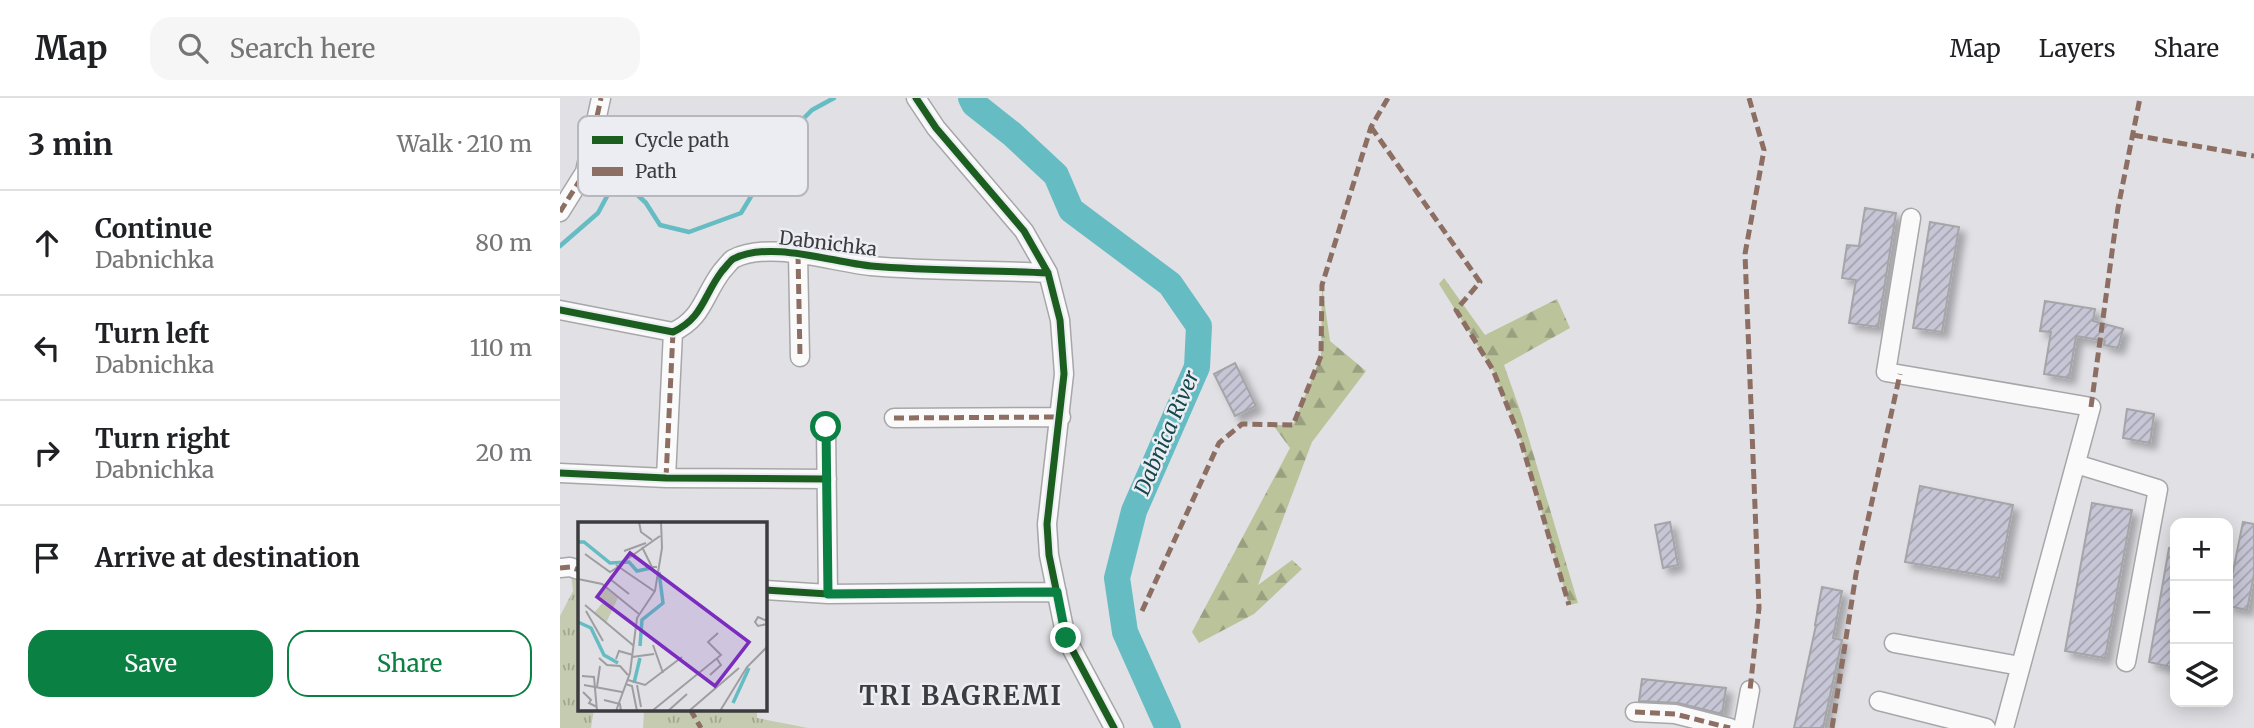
<!DOCTYPE html>
<meta charset="utf-8">
<style>
:root{--surface:#fff;--page:#f6f6f6;--text:#202124;--muted:#757577;--line:#e0e0e0;--accent:#0b8043}
body{margin:0;font-family:Merriweather,serif;background:var(--page);color:var(--text)}
.controls{position:absolute;right:21px;bottom:21px;display:grid;overflow:hidden;border-radius:14px;box-shadow:0 4px 18px #0003}
.controls button{width:63px;height:63px;display:grid;place-items:center;padding:0;border:0;border-bottom:2px solid var(--line);background:var(--surface);color:var(--text);font:35px sans-serif}
.stop{position:absolute;width:21px;height:21px;margin:-16px;border:5px solid #0b8043;border-radius:50%;background:#fff}
.stop.end{background:#0b8043;border-color:#fff;box-shadow:0 2px 7px #0008}
.list{margin:0;padding:0;list-style:none}
h2{display:flex;justify-content:space-between;align-items:center;height:91px;margin:0;padding:0 28px;font-size:30px}
h2 small{font-size:23px;font-weight:400;color:var(--muted)}
.list li{display:grid;grid-template-columns:46px 1fr auto;gap:21px;align-items:center;box-sizing:border-box;height:105px;padding:0 28px;border-top:2px solid var(--line)}
.list b{display:block;font-size:26px;white-space:nowrap}
.list p{margin:0;font-size:23px;white-space:nowrap;color:var(--muted)}
.list em{font-size:23px;font-style:normal;color:var(--muted)}
.actions{display:flex;gap:14px;padding:21px 28px}
.actions a{flex:1;padding:16px 0;border:2px solid var(--accent);border-radius:21px;text-align:center;font-size:24px;color:var(--accent)}
.actions .main{background:var(--accent);color:#fff}
.icon{flex:none;width:38px;height:38px;fill:none;stroke:currentColor;stroke-width:2;stroke-linecap:round;stroke-linejoin:round}
.map{position:relative;flex:none;width:1694px;height:630px;overflow:hidden}
header{display:flex;align-items:center;gap:42px;box-sizing:border-box;height:98px;padding:0 35px;background:var(--surface);border-bottom:2px solid var(--line)}
header strong{font-size:33px}
nav{display:flex;gap:38px;margin-inline-start:auto;font-size:24px}
.search{width:490px;height:63px;background:var(--page);display:flex;align-items:center;gap:18px;box-sizing:border-box;padding:0 24px;border-radius:21px;color:var(--muted);font-size:26px}
main{display:flex}
aside{flex:1;background:var(--surface)}
.map>svg:first-child{display:block}
.grass{fill:url(#grass-tufts)}
.forest{fill:url(#forest-firs)}
.lines{fill:none;stroke-linecap:round;stroke-linejoin:round}
.stream{stroke:#66bcc3;stroke-width:4.5}
.river{stroke:#66bcc3;stroke-width:26}
.building{fill:url(#building-hatch);stroke:#a5a5a8;stroke-width:2;filter:url(#shadow)}
.minor-casing{stroke:#a7a7aa;stroke-width:21}
.minor{stroke:#fafafb;stroke-width:18}
.quiet{stroke:#8d6e63;stroke-width:5;stroke-dasharray:10 5;stroke-linecap:butt}
.cycleway-casing{stroke:#ecedf3;stroke-width:11}
.cycleway{stroke:#1b5e20;stroke-width:7}
.route{stroke:#0b8043;stroke-width:9}
.labels{text-anchor:middle;stroke-width:5;stroke-linejoin:round;paint-order:stroke}
.street-label{font-size:19px;fill:#3c3c3e;stroke:#ecedf3}
.water-label{font-size:21px;font-style:italic;fill:#14484c;stroke:#ecedf3}
.district-label{font-size:26px;font-weight:bold;letter-spacing:2px;fill:#3c3c3e;stroke:#ecedf3}
.inset-river{fill:none;stroke:#66bcc3;stroke-width:3.5}
.inset-road{fill:none;stroke:#9e9ea2;stroke-width:2}
.view{fill:#7b2cbf;fill-opacity:0.15;stroke:#7b2cbf;stroke-width:3.5}
.inset-edge{fill:none;stroke:#3c3c3e;stroke-width:3.5}
.key{fill:#ecedf3;stroke:#b7b8bd;stroke-width:2}
.key-label{font-size:19px;fill:#3c3c3e}
</style>
<header>
<strong>Map</strong>
<div class="search"><svg class="icon" aria-label="search" viewBox="0 0 24 24"><circle cx="10" cy="10" r="6"/><path d="M15 15l6 6"/></svg>Search here</div>
<nav><a>Map</a><a>Layers</a><a>Share</a></nav>
</header>
<main>
<aside>
<h2>3 min<small>Walk · 210 m</small></h2>
<ul class="list">
<li><svg class="icon" aria-label="ahead" viewBox="0 0 24 24"><path d="M12 20V5M6 11l6-6 6 6"/></svg><div><b>Continue</b><p>Dabnichka</p></div><em>80 m</em></li>
<li><svg class="icon" aria-label="left" viewBox="0 0 24 24"><path d="M17 20v-9H6M10 6l-5 5 5 5"/></svg><div><b>Turn left</b><p>Dabnichka</p></div><em>110 m</em></li>
<li><svg class="icon" aria-label="right" viewBox="0 0 24 24"><path d="M7 20v-9h11M14 6l5 5-5 5"/></svg><div><b>Turn right</b><p>Dabnichka</p></div><em>20 m</em></li>
<li><svg class="icon" aria-label="arrive" viewBox="0 0 24 24"><path d="M6 21V4h12l-3 4 3 4H6"/></svg><div><b>Arrive at destination</b></div></li>
</ul>
<div class="actions"><a class="main">Save</a><a>Share</a></div>
</aside>
<div class="map">
<svg width="1694" height="630" viewBox="0 0 1694 630">
<defs>
<pattern id="grass-tufts" width="24" height="20" patternUnits="userSpaceOnUse" patternTransform="scale(1.75)"><rect width="24" height="20" fill="#c5cbb1"/><path d="M3 7l-1-3M5 7V3M7 7l1-3M15 17l-1-3M17 17v-4M19 17l1-3" fill="none" stroke="#a1a691"/></pattern>
<pattern id="forest-firs" width="22" height="20" patternUnits="userSpaceOnUse" patternTransform="scale(1.75)"><rect width="22" height="20" fill="#bbc39b"/><path d="M5 1l3.5 6h-7zM16 11l3.5 6h-7z" fill="#99a080"/></pattern>
<pattern id="building-hatch" width="6" height="6" patternUnits="userSpaceOnUse" patternTransform="scale(1.75)"><rect width="6" height="6" fill="#c6c6d6"/><path d="M-1 1l2-2M0 6l6-6M5 7l2-2" fill="none" stroke="#a2a2af"/></pattern>
<filter id="shadow"><feDropShadow dx="6" dy="6" stdDeviation="3.5" flood-color="#0004"/></filter>
</defs>
<rect width="100%" height="100%" fill="#e0e0e5"/>
<!-- grass -->
<path class="grass" d="M10,469l9,3v139h15l-3,19h-31v-112l13,-25z
M74,611h123v9l51,10h-165l1,-16z"/>
<!-- forest -->
<path class="forest" d="M884,180l41,57 72,-36 13,29 -66,37 18,51 56,187 -9,2 -49,-167 -27,-68 -54,-86z
M762,187l8,56 36,30 -54,71 -54,143 34,-25 10,9 -48,45 -55,29 -7,-11 98,-184 -17,-23h20l28,-69z"/>
<g class="lines">
<!-- stream -->
<path class="stream" d="M0,148l38,-33 14,-26h17l17,16 14,22 29,7 52,-19 49,-81 22,-22 22,-12"/>
<!-- river -->
<path class="river" d="M411,0l3,6 38,30 44,41 15,35 99,74 29,42 -2,41 -63,144 -17,67 8,54 43,96"/>
</g>
<!-- building -->
<path class="building" d="M1305,110l31,5 -18,114 -29,-4 7,-43 -14,-2 5,-33 12,1z
M1370,124l29,5 -17,105 -29,-4z
M1485,203l50,8 -2,12 30,8 -5,19 -14,-3 1,-4 -29,-5 -7,42 -25,-4 7,-42 -11,-1z
M675,265l21,43 -21,10 -21,-42z
M1567,311l27,5 -4,29 -27,-5z
M1360,388l93,19 -14,73 -94,-16z
M1532,405l40,7 -27,148 -40,-7z
M1110,424l8,43 -15,3 -8,-43z
M1683,424l11,2v50l-7,36 -19,-4v-10z
M1609,450l6,1v119l-26,-6z
M1262,489l20,4 -9,47 9,2 -19,88h-29l22,-103h-1z
M1082,581l84,9 -4,26 -44,-11 -39,-2z"/>
<g class="lines">
<defs>
<path id="minor" d="M356,0l20,30 88,103 24,42 12,47 4,54 -17,150 2,31 17,83 48,90
M0,114l25,-40 16,-74
M1351,120l-25,154 205,35 -87,321
M238,156l2,103
M0,212l113,22c30,-14 30,-36 49,-61 3,-3 7,-9 11,-12 37,-19 98,3 138,7 58,5 118,4 177,7
M334,320l167,-1
M266,329l2,167
M1516,366l82,25 -32,173
M0,375l106,5 161,1
M106,380l7,-146
M0,470l10,-1 9,3
M205,492l63,4 229,-2
M1334,545l126,23
M1319,603l107,27
M1075,614l40,2 55,14
M1183,630l7,-38"/>
</defs>
<!-- minor casing -->
<use href="#minor" class="minor-casing"/>
<!-- minor -->
<use href="#minor" class="minor"/>
<!-- quiet -->
<path class="quiet" d="M1189,0l15,52 -19,104 14,354 -9,82
M811,29l109,155 -24,28 37,60 27,68 49,167
M1573,37l121,21
M0,114l25,-40 16,-74
M238,156l2,103
M1531,309l27,-199 22,-110
M334,320l167,-1
M266,329l2,167
M106,380l7,-146
M0,470l10,-1 9,3
M582,513l77,-168 23,-19 51,1 28,-69 1,-71 49,-158 17,-29
M130,611l11,19
M1075,614l40,2 55,14
M1272,630l24,-154 44,-200"/>
<defs>
<path id="cycleway" d="M356,0l20,30 88,103 24,42 12,47 4,54 -17,150 2,31 17,83 48,90
M0,212l113,22c30,-14 30,-36 49,-61 3,-3 7,-9 11,-12 37,-19 98,3 138,7 58,5 118,4 177,7
M0,375l106,5 161,1
M205,492l63,4 229,-2"/>
</defs>
<!-- cycleway casing -->
<use href="#cycleway" class="cycleway-casing"/>
<!-- cycleway -->
<use href="#cycleway" class="cycleway"/>
</g>
<g class="lines">
<!-- route -->
<path class="route" d="M266,329l2,167 229,-2 9,46"/>
</g>
<g class="labels">
<!-- street labels -->
<g class="street-label">
<text transform="translate(268 145) rotate(7)" y="7">Dabnichka</text>
</g>
<!-- water labels -->
<g class="water-label">
<text transform="translate(607 335) rotate(-67)" y="7">Dabnica River</text>
</g>
<!-- district labels -->
<g class="district-label">
<text x="401" y="607">TRI BAGREMI</text>
</g>
</g>
<!-- overview -->
<g transform="translate(18 424)">
<rect width="189" height="189" fill="#e0e0e5"/>
<path d="M27,66l13,10 -12,25 -12,-10 10,-12 -9,-4z" fill="#c5cbb1"/>
<path class="inset-river" d="M0,20h6l26,21 19,-1 8,9 14,-3M0,100l13,6 13,27 14,8M62,124l2,-26 21,-17 -4,-31M56,161l6,-25M155,181l16,-35"/>
<path class="inset-road" d="M61,0l2,10 11,8M64,25l10,20h5M46,29l22,-8M7,32l25,18 8,-5M45,40l37,-26M38,43l38,26M0,57l24,5 37,30M32,57l19,15M7,83l49,41M8,89l17,30M189,99l-9,-4 -3,5 3,4 9,-2M75,123l10,28M54,135l22,-3M21,136l8,7 13,1 8,9M38,137l3,-8 14,4M132,153l11,-10 -4,-6M4,154l12,1 3,34M50,158l17,5 37,-28M47,162l7,2 5,25M6,163l38,7M59,163l4,22M19,165l3,-21M5,170l8,8 -2,3 8,4M26,178l16,4 1,7M38,189l14,-38 7,-55 18,-27 7,-43 -1,-26M74,189l69,-56 -13,-13 10,-9M90,189l19,-17M111,189l50,-43M142,189l27,-44 20,-20"/>
<path class="view" d="M52,31l119,89 -34,44 -118,-89z"/>
<rect width="189" height="189" class="inset-edge"/>
</g>
<!-- legend -->
<rect x="18" y="18" width="230" height="80" rx="10" class="key"/>
<rect x="32" y="38" width="31" height="8" fill="#1b5e20"/>
<rect x="32" y="69" width="31" height="9" fill="#8d6e63"/>
<g class="key-label">
<text x="75" y="49">Cycle path</text>
<text x="75" y="80">Path</text>
</g>
</svg>
<div class="controls">
<button>+</button>
<button>−</button>
<button><svg class="icon" aria-label="layers" viewBox="0 0 24 24"><path d="M12 4l9 5-9 5-9-5zM3 14l9 5 9-5"/></svg></button>
</div>
<div class="stop" style="left:266px;top:329px"></div>
<div class="stop end" style="left:506px;top:540px"></div>
</div>
</main>
